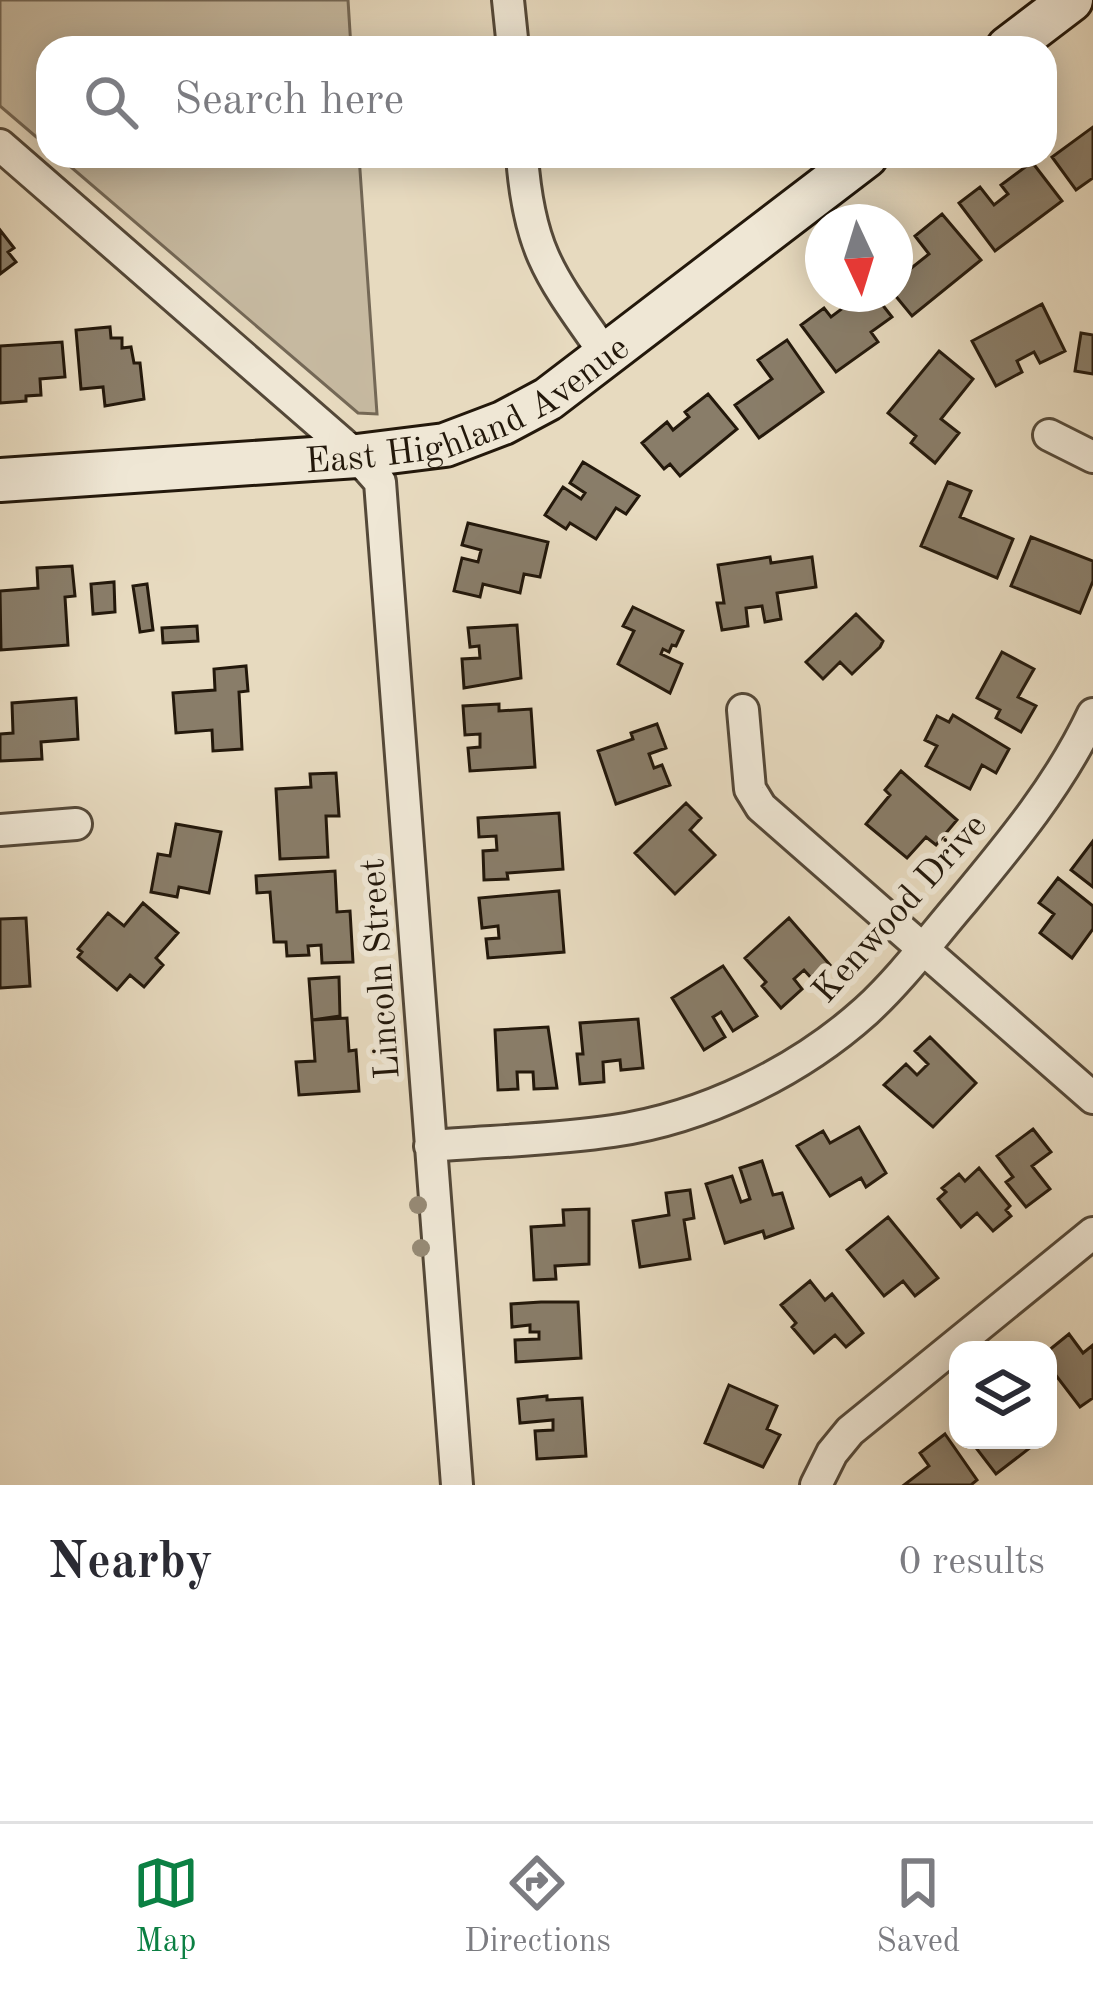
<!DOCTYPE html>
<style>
:root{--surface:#fff;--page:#f7f7f7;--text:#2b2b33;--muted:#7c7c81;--line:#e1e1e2;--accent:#0b8043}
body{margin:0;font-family:"Old Standard TT",serif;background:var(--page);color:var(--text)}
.controls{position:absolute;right:36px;bottom:36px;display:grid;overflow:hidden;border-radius:24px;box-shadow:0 6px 30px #0003}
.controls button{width:108px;height:108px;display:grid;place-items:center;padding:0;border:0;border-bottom:3px solid var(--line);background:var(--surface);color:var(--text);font:60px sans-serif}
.compass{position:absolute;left:805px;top:204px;width:108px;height:108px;border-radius:50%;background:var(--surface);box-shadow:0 6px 30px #0003;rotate:176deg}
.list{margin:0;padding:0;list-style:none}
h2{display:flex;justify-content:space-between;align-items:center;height:156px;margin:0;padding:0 48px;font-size:51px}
h2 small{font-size:39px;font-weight:400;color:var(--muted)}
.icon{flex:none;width:66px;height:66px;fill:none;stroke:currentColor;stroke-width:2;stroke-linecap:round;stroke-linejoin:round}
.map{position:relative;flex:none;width:1093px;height:1485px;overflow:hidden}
.search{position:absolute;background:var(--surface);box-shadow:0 6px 30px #0003;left:36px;right:36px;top:36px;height:132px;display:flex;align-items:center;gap:30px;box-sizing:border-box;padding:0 42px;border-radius:36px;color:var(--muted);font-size:45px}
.sheet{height:336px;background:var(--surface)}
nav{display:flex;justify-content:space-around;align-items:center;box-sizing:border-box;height:168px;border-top:3px solid var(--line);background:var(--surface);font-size:33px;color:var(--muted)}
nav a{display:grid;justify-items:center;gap:6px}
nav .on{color:var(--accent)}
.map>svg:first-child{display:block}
.green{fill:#c6b9a0;stroke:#746856;stroke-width:3}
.building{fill:#897d69;stroke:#23180b;stroke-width:3}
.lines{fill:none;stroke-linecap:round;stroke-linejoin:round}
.street-casing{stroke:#544838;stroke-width:36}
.secondary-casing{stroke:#23180b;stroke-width:48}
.street{stroke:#efe7d5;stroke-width:30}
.secondary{stroke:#efe7d5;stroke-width:42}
.tree{fill:#968a75}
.labels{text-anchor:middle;stroke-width:12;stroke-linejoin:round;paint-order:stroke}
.street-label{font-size:36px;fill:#23180b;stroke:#efe7d5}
</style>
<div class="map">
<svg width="1093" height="1485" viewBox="0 0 1093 1485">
<rect width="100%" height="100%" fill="#e7dabf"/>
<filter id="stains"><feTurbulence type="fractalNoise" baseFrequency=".00167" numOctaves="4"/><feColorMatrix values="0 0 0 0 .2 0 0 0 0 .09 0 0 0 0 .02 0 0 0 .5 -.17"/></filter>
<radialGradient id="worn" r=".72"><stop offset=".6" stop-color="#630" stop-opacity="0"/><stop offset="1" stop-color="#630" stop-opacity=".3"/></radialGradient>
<!-- green -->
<path class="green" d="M0,0h348l3,48h-303v99l-48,-41z
M58,156h301l18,258 -19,-1z"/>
<!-- building -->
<path class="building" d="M1093,127v51l-17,12 -24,-33z
M1032,162l30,39 -67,50 -36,-48 21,-16 14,18 14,-11 -7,-9z
M942,214l39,46 -69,56 -18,-22 1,-13 34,-27 -14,-18z
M0,230l14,18 -6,4 8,10 -16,12z
M874,294l18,23 -21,15 7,10 -42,30 -35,-47 23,-17 7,9 16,-12 -7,-11z
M1042,304l23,47 -25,12 -6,-11 -17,9 5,11 -26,14 -24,-45z
M110,327l1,11h11v10l9,-1 3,16h6l4,36 -39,7 -2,-19 -22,2 -5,-59z
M1081,333l12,2v39l-18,-3z
M787,340l36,52 -64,46 -24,-33 37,-26 -14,-19z
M62,342l3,35 -25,2 1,16 -15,1v5l-26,2v-57z
M939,351l34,28 -32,40 18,14 -24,30 -24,-20 5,-7 -28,-23z
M708,394l29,35 -57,47 -10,-12 -6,5 -22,-26 25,-21 6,8 16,-13 -4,-5z
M583,462l56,34 -13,18 -10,-6 -20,31 -26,-16 -4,6 -21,-14 18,-28 18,12 4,-6 -15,-10z
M948,482l23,9 -11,26 53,22 -16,39 -76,-32z
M468,523l80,19 -8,35 -16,-3 -4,19 -37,-9 -3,13 -26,-6 8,-33 16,4 3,-12 -19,-5z
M1031,537l62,24v20l-13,32 -69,-27z
M770,557l1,6 41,-6 4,30 -39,6 4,26 -16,3 -3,-16 -16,2 2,18 -26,4 -5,-27h7l-6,-38z
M72,566l3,30 -10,1 3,48 -67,5 -1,-59 38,-3 -1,-20z
M114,582l1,30 -22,2 -2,-30z
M147,584l6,46 -13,2 -7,-46z
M633,607l50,24 -7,15 -4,-1 -3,7 -6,-3 -2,5 21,10 -12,29 -52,-29 16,-33 -11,-5z
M856,614l27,27 -3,6 -28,27 -12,-12 -17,17 -17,-17z
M517,625l4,53 -57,10 -2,-29 18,-1 -1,-12 -9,1 -2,-19z
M197,626l1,15 -35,2 -1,-15z
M1002,652l32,17 -16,28 18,9 -15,26 -25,-14 4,-8 -23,-12z
M246,666l2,25 -9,1 3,57 -29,2 -1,-21 -36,3 -3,-40 42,-3 -1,-21z
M76,698l2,41 -37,3 1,17 -42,2v-27l13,-1 -1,-30z
M499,704v7l32,-2 4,58 -65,4 -2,-23 12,-1v-13l-15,1 -2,-29z
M953,715l56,34 -13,24 -14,-8 -12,24 -44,-23 11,-20 -12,-6 12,-24 12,6z
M657,724l9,24 -17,6 5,14 8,-3 8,20 -54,19 -18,-53 35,-12 -2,-6z
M901,771l56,49 -21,25 -10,-8 -19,21 -41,-34 24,-29 -5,-5z
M336,773l3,43h-13l2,41 -48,2 -4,-70 35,-2 -1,-13z
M686,803l15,15 -11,12 25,25 -40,39 -40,-41z
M559,813l4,56 -56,4 1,6 -24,1 -1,-29 14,-1 -1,-14 -17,1 -1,-19z
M176,824l45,8 -12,61 -30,-6 -2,10 -26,-5 7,-38 12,2z
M1093,841v46l-22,-17z
M335,871l2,41 13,-1 3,51 -31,1 -1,-18 -13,1 1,9 -22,1 -1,-14h-12l-4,-50 -13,1 -1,-17z
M1058,878l35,28v23l-21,29 -32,-25 14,-19 -15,-11z
M559,891l5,61 -76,6 -2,-19 13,-1 -1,-12 -16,2 -3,-30z
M143,903l35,30 -22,25 7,7 -19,22 -14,-12 -13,15 -39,-33 4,-5 -4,-3 30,-36 16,13z
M26,918l4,68 -30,2v-69z
M789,918l41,47 -16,16 -10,-11 -10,9 8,10 -21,19 -19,-22 4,-4 -21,-24z
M723,966l34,50 -24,15 -12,-19 -8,5 12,20 -21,13 -32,-52z
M339,977l1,39 -28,4 -3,-41z
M347,1018l2,33 7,-1 3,41 -60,4 -3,-33 19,-1 -3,-41z
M638,1019l5,49 -22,2 -1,-10 -17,2 1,20 -24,2 -3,-30h6l-3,-31z
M548,1027l9,61 -23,1 -1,-17h-16l1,17 -20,1 -3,-60z
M930,1037l46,46 -43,44 -49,-42 22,-21 11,11 11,-11 -13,-13z
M859,1127l27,46 -20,14 -5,-9 -31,18 -33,-50 26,-15 7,12z
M1033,1129l18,23 -19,14 18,23 -24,18 -20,-25 7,-5 -16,-21z
M762,1161l11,34 9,-2 11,35 -28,10 -2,-7 -38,12 -19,-59 26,-8 9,26 9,-3 -10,-31z
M979,1168l31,38 -4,4 5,6 -18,15 -16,-18 -16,14 -23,-28 8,-7 -4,-4 17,-14 6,7z
M690,1190l4,28 -10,2 6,39 -50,8 -7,-46 36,-6 -3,-22z
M589,1209v55l-34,2 1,13 -22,1 -3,-53 33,-2 -1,-15z
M888,1217l50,61 -23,18 -12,-15 -19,15 -37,-46z
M810,1281l15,19 7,-6 31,39 -17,14 -11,-12 -21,18 -22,-26 4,-4 -15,-18z
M541,1302h37l3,56 -65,4 -1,-22 24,-1v-7h-9v-7l-18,2 -1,-23z
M1069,1334l14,19 10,-8v53l-13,9 -32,-42v-14z
M729,1385l48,21 -10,23 13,6 -17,32 -58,-24z
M547,1396v4l35,-2 4,58 -49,3 -2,-28 18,-1v-10l-33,3 -2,-24z
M945,1434l32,46 -6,5h-67l25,-19 -9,-13z
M970,1440h70l-44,34z"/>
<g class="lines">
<defs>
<path id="street" d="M508,0l5,48
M0,145l357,311 23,26 77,1003
M522,156c7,97 30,122 84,199
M1049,435l44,22
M743,710l7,79 11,18 332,291
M0,830l76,-6
M430,1146c61,-5 123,-6 183,-15 91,-13 185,-59 253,-120 36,-33 66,-74 97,-110 49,-59 97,-117 130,-187
M816,1485l16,-32 18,-22 243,-198"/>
<g id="secondary">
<path d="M1008,48l63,-48"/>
<path id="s1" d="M0,480l357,-24 88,-11 58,-22 45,-24 318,-243"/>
</g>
</defs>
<!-- street casing -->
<use href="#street" class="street-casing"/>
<!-- secondary casing -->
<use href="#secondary" class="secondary-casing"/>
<!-- street -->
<use href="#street" class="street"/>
<!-- secondary -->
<use href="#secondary" class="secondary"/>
</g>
<!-- trees -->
<g class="tree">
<circle cx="418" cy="1205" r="9"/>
<circle cx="421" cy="1248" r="9"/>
</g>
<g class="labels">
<!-- street labels -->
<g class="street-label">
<text dy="13" stroke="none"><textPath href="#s1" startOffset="480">East Highland Avenue</textPath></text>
<text transform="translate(898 907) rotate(-48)" y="13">Kenwood Drive</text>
<text transform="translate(378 969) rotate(-94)" y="13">Lincoln Street</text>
</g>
</g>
<rect width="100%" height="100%" filter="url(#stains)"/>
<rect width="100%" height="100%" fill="url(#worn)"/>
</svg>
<div class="controls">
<button><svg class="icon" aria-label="layers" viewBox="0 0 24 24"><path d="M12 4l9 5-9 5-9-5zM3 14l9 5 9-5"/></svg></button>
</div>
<svg class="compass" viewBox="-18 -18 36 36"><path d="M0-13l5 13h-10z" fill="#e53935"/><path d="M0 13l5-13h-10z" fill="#7c7c81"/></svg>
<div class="search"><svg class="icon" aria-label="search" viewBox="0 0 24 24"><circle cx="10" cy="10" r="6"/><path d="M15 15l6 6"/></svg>Search here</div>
</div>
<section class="sheet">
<h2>Nearby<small>0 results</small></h2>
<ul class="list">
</ul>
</section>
<nav>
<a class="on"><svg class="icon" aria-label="map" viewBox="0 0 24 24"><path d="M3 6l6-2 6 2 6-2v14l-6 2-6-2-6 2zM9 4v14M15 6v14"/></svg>Map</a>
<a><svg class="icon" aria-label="directions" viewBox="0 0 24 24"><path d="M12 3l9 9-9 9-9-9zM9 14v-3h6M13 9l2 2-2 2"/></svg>Directions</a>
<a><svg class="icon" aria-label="saved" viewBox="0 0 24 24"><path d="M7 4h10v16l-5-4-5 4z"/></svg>Saved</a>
</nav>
